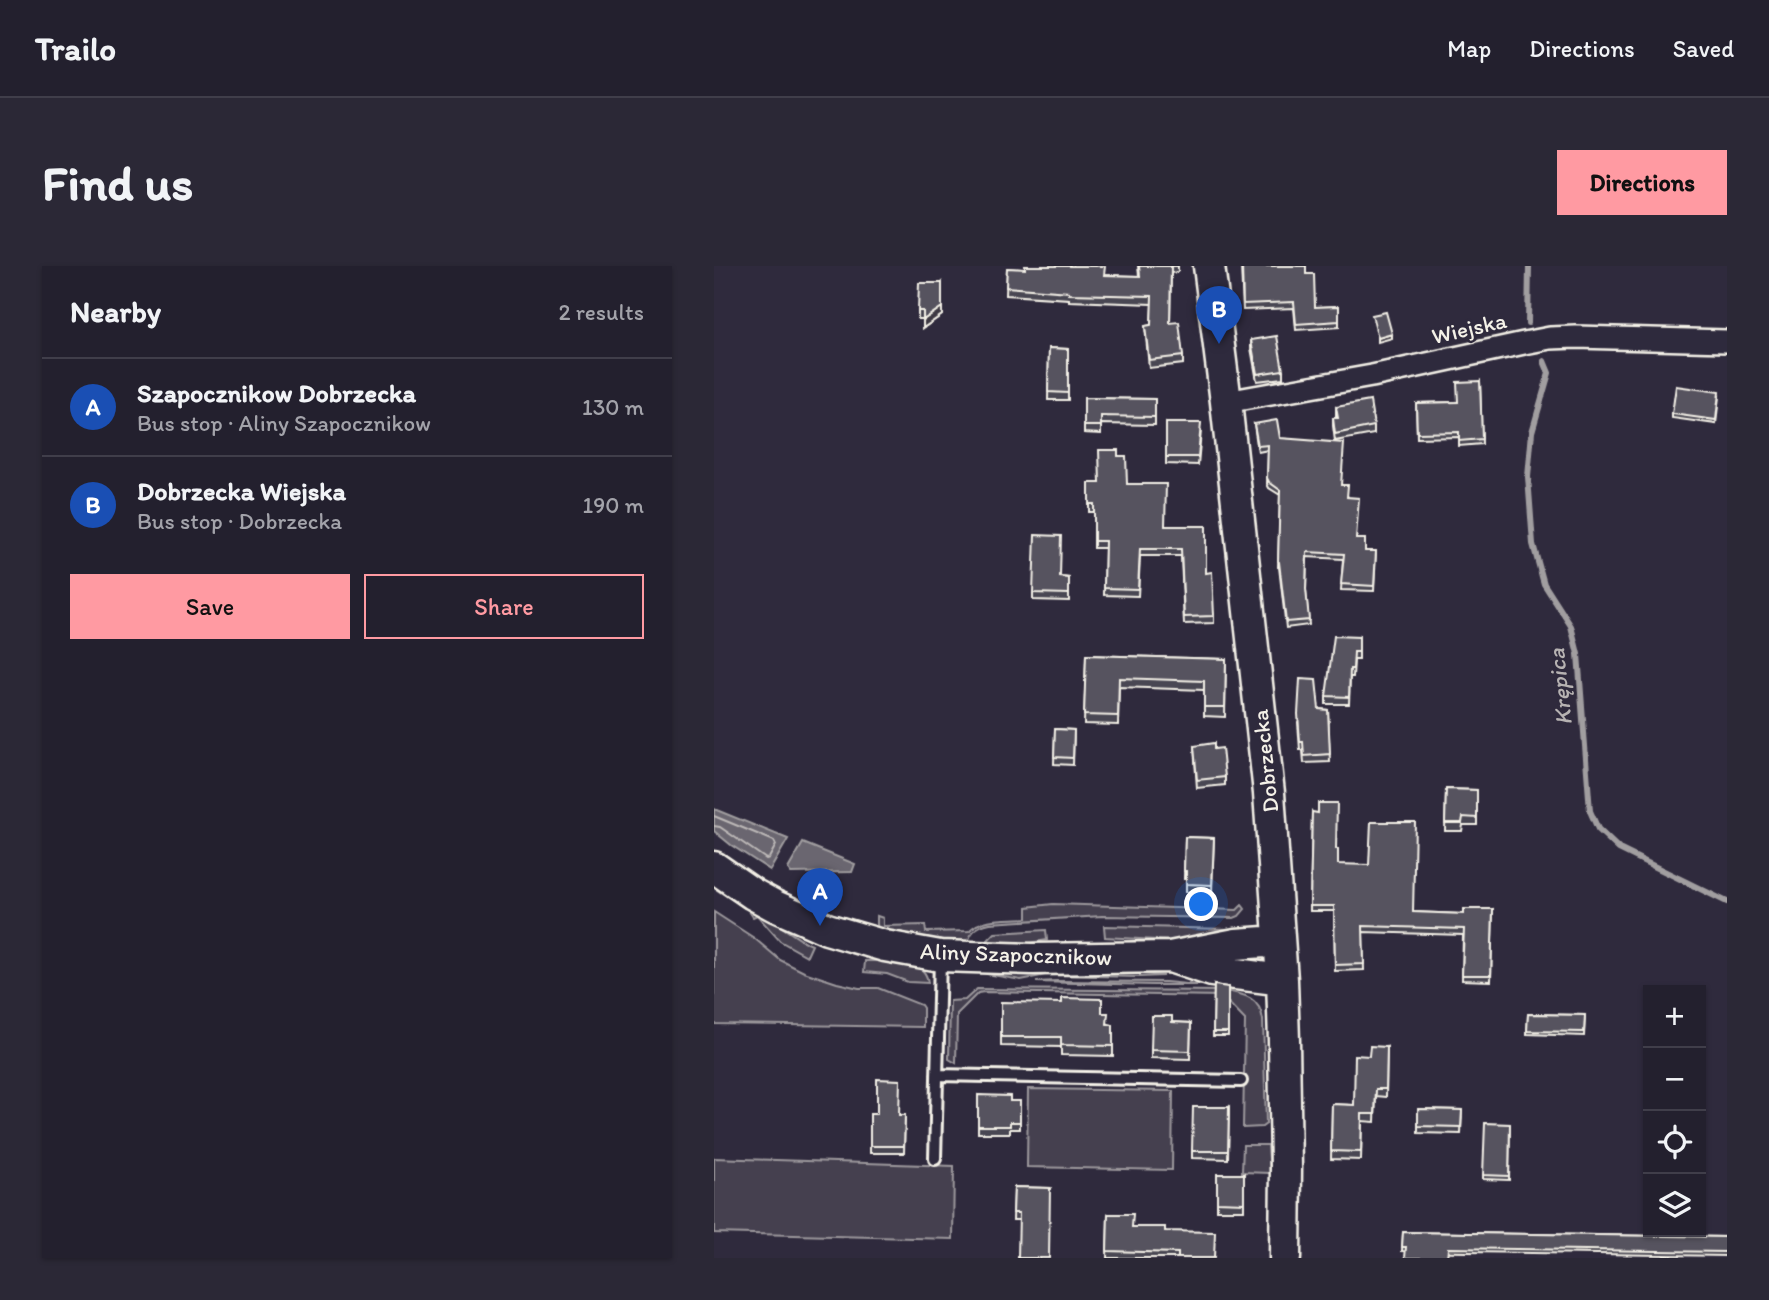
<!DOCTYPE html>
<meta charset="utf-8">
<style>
:root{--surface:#23202e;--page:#2b2836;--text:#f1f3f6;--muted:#a3a3aa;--line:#403e4a;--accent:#ff9aa2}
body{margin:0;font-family:Itim,sans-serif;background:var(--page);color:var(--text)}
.controls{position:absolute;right:21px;bottom:21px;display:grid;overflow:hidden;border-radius:0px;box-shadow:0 2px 5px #0004}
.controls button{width:63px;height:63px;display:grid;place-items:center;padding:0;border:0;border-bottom:2px solid var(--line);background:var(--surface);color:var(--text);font:35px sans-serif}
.you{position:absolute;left:488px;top:639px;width:24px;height:24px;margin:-18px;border:5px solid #fff;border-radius:50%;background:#1a73e8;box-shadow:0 0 0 10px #1a73e833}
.badge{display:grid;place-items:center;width:46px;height:46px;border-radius:50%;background:var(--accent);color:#fff;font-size:23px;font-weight:700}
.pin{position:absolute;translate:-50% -58px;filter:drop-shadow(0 2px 4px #0008)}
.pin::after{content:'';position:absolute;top:37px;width:24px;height:21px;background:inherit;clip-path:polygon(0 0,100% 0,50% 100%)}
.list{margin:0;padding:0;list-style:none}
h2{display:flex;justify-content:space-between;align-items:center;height:91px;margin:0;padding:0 28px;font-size:30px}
h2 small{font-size:23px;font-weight:400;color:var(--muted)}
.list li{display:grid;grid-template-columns:46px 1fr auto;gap:21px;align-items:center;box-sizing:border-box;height:98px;padding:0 28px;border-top:2px solid var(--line)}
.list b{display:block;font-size:26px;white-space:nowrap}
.list p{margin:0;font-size:23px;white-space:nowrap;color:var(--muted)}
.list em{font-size:23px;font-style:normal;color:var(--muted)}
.actions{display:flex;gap:14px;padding:21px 28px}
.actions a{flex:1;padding:16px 0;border:2px solid var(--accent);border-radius:0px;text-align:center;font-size:24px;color:var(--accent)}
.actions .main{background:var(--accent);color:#111}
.icon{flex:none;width:38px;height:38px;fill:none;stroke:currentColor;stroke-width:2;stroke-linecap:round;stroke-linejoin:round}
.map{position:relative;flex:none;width:1013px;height:992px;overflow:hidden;border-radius:0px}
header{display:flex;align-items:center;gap:42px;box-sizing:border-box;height:98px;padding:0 35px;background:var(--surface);border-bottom:2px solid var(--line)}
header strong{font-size:33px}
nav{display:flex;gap:38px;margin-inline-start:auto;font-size:24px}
.intro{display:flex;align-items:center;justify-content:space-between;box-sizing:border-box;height:168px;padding:0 42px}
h1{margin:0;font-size:49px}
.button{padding:18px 32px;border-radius:0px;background:var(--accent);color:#111;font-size:24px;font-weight:700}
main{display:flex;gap:42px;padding:0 42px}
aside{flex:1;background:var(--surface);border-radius:0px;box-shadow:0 2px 5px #0004}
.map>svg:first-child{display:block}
.grass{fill:#454050;stroke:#9c989c;stroke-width:2}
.water{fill:#6a6670;stroke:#a19ea0;stroke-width:2}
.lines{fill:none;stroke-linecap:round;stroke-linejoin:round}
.shore{stroke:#bdb9b8;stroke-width:2}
.stream{stroke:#a19ea0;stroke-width:6}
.lane-casing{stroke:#f4f1e8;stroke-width:16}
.street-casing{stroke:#f4f1e8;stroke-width:26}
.secondary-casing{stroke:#f4f1e8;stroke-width:35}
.lane{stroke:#2f2a3d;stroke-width:10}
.street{stroke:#2f2a3d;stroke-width:21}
.secondary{stroke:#2f2a3d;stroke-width:30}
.wall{fill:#4a4752;stroke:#f4f1e8;stroke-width:2}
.shaded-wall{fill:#3c3942;stroke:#f4f1e8;stroke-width:2}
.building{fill:#56525f;stroke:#f4f1e8;stroke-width:2}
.labels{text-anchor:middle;stroke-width:5;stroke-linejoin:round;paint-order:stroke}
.street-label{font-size:23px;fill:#f4f1e8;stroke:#2f2a3d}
.water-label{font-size:24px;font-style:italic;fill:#b6b2b2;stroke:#2f2a3d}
</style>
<header>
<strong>Trailo</strong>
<nav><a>Map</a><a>Directions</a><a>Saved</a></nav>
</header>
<div class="intro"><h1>Find us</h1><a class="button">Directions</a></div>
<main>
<aside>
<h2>Nearby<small>2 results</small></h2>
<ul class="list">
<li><span class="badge" style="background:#1a4fb4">A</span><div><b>Szapocznikow Dobrzecka</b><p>Bus stop · Aliny Szapocznikow</p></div><em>130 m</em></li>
<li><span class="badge" style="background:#1a4fb4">B</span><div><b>Dobrzecka Wiejska</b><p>Bus stop · Dobrzecka</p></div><em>190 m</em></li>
</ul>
<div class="actions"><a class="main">Save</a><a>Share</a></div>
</aside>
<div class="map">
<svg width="1013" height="992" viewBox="0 0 1013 992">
<rect width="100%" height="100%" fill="#2f2a3d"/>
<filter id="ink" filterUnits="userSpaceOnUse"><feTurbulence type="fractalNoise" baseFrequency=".0143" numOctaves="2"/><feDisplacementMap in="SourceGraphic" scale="14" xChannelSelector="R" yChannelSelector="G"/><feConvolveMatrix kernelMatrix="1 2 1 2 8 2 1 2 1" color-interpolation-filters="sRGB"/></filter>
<g filter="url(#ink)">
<!-- grass -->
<path class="grass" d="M0,616l89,59 9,4 -5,11 -27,-15 -23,-26 -4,2 -4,-6 -35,-23z
M339,638l184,6 5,-5 3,4 -6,7 -5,2 -132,-2 -112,7c-14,3 -20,9 -23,23l-17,-1 -72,-15 -1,-6v-8l6,2v8l42,-1 1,7 43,-1c14,-15 39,-11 58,-13v-11z
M0,646l40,26 26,22 24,12 33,11 22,5h19l43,17 2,3v19l-209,-3z
M390,660l125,3v9l-56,3 -68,-4z
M332,664l1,10 -48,8h-13l1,-7 8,-8z
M151,695c20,1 60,-6 63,22l-20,-1 -21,-8 -23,-2z
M271,703l146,4 32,3 -24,1 -93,-2 -25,5 -35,-6z
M342,715l110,1 31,3 5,-3 26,3h-75l-117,-3z
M263,723l248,2c20,3 35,7 38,29l3,104 -4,3 -19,1 2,-108 -23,-24 -238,-4 -6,1 -21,21 -1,49 -7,-4 1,-58 15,-1z
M314,823l145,2 -1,79 -145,-3z
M529,879h25l2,28 -28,-1z
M0,892l240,8 -1,73 -239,-6z"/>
<!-- water -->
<path class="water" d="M0,543l74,30 -18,31 -39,-25 -17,-14z
M89,577l52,21 -3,8 -61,1 -3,-4z"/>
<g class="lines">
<!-- shore -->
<path class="shore" d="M0,550l60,25 2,4 -7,13 -3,1 -46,-32 -6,-1"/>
<!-- stream -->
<path class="stream" d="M814,57l1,-57
M830,95l5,12 -17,59 -4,45 5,67 11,40 27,42 7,28 12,157 8,18 21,20 108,53"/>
<defs>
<path id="lane" d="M223,809l304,6
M221,893l5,-201"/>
<path id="street" d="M512,136l146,-26 152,-33 26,-5 26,-1 151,4"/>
<path id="secondary" d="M495,0l17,136 43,391 13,187 2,61 2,127 -1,90
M0,601l39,27 22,12 52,23 58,17 55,10 92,3 138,-2 66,-13 43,-3
M459,692l39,13 70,9"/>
</defs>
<!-- lane casing -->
<use href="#lane" class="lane-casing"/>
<!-- street casing -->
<use href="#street" class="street-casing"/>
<!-- secondary casing -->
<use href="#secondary" class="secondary-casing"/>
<!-- lane -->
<use href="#lane" class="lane"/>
<!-- street -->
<use href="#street" class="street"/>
<!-- secondary -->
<use href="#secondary" class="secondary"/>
</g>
<!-- wall -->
<path class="wall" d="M424,0h40v6l-7,1 -1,50 13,33v8l-34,4 -4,-42 6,-1 1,-21 -83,-3v-2l-63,-4 1,-27 98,7 34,1z
M527,0l65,8 9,33 24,-1v21l-43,3 -2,-22 -51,2z
M228,17v32l-19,13v-9h-5v-8z
M537,74l32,30v8l-26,3 -6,-33z
M335,82l19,1v51h-20z
M766,115l2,63 -23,2v-9l-42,1 -1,-35 41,-1z
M1005,130l-3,28 -44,-6v-4z
M370,132l71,1v26l-54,-1v10l-17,-1z
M622,141l38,19v8l-39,7 -2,-15v-8h3z
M452,157l35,8 -3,34 -32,-1z
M540,158l26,14 62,47 6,12 9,42 8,12h11l-2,40 -33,-1 2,-31 -36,-2 -1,34 3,34 -23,3 -7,-61h-1l2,-72 -11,-7 -2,-4 1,-34 -10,2z
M404,190l9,28 79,89 8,43v7l-30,1 -3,-68h-41l-2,40 -34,-1 1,-47h-11v-36h-5v-29h11z
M346,311l9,1v23l-36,-1v-7z
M645,371v23h-5l-1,17h-3l-1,27h-23v-8z
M372,389l140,4 -1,58 -21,-1v-26l-85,-3 -1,38 -34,-1z
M605,443l9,1 2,52 -26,1 -1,-13h-3l-2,-28z
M341,463l19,1 -1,35 -19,-1z
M480,480l20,3 11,28v8l-28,3z
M732,523l31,1v35h-14l-1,6h-17z
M598,546l24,37 2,15 75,48 51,2 29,-5 -2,72 -29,-1 1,-45 -100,-3 1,38 -29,1 -1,-60h-24z
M471,571l29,1 -2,54h-26v-13h-2z
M500,719l14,2v49h-15z
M287,736l101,11 6,11 5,1v31l-52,-1v-8l-60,-1z
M814,748l57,1 -1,21 -57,-2z
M458,756l19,1 -1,36 -39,-1v-8z
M673,781l-1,50 -10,-1 -1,26 -13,-1 -1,39 -30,-1 1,-55 22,1 15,-49z
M264,829l32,6h10v28h-10v4h-32z
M515,841l-1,52 -36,-1v-7z
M704,843l44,1 -1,24 -43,-1z
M156,848l35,1 -1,38h-34z
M796,858l-1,56 -26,-1v-4z
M530,908v36h-27v-8z
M300,921l36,1 -31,32h-6z
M394,948l24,13 33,4 49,27h-107z
M689,966l324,5v19l-325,-5z"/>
<!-- shaded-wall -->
<path class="shaded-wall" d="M228,41v8l-19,13v-8z
M678,68v4l-14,4v-4z"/>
<!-- building -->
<path class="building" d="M311,0h80l-1,9 36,1 -1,-10h32l-1,57 9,-1 4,34 -34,4 -4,-34 6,-1 1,-29 -83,-2v-2l-63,-5 1,-19 18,1z
M528,0h64v8h8l1,33 24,-1v15l-43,3 -2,-22 -51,2z
M205,17h23v24l-19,13v-9h-5z
M672,46l6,22 -14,4 -6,-23z
M563,70l6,34 -26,4 -6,-34z
M335,82l19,1v44l-20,-1z
M766,115l2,58 -23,2v-9l-42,1 -1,-30 42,-1 -1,-20z
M962,120l43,6 -3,28 -44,-6z
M370,132l71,1v18l-54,-1v10h-17z
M656,135l4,25 -39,8 -2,-16h5l-2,-11z
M563,154l3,18 64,5 -3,42h7l-1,12 12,1 -3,41h9v12h11l-2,35 -33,-2 3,-30 -37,-2 -1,37 3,31 -23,2 -7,-60 -1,-1 2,-71 -11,-8 -2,-4 1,-33 -10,1 -4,-22z
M452,157h35l-3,34h-32z
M385,184h19v6h8l1,28h39l-1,42h41v47l6,-1 2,44 -30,1 -3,-68h-41l-2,40 -34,-1 1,-47h-11v-37h-5v-21h11z
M321,269l26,1 -1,41 9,1v16l-36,-1z
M620,370l25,1v15h-5l-1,17h-3l-1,28 -23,-1z
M372,389l140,4 -1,48h-21v-26l-85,-3 -1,38 -34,-1z
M586,413l16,1 3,29 9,1 2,44 -26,2 -1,-14h-3l-2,-28z
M341,463l19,1 -1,28 -19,-1z
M500,477v6l8,-1 3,29 -28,3 -3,-34z
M732,523l31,1v28l-14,-1 -1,6h-17z
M604,537h19l-1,46h2v15l31,1 2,-43h44l-2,90 51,2v-5h29l-2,66h-29l2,-46 -101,-3 1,38 -29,1 -1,-59h-24l2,-94 6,1z
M471,571l29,1 -2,47 -26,-1v-13h-2z
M500,719l14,2v45h-15z
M348,732l40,1v14h6l-1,11 6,1v21l-52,-1v-8h-60v-35l61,1z
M814,748l57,1 -1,17 -57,-1z
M438,750h20v6l19,1 -1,28 -39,-1z
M656,780l17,1 -1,42h-10l-1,25h-13l-1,38 -30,-1 1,-47 22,1 1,-50 14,1z
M163,813l23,1 -1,35h6l-1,31h-34v-32h7z
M264,829l32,1v5h10v21h-10v4h-32z
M479,841h36l-1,44h-36z
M704,843l44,1 -1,17 -43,-1z
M771,857l25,1 -1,52 -26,-1z
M503,908h27v29l-27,-1z
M300,921l36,1 -1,70h-31l1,-45h-6z
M394,948h25l-1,13h33v4l50,1 -1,26h-36v-5l-71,-2z
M689,966l324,5v15l-279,-4 -1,10h-42l1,-11h-4z"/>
</g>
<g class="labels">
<!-- street labels -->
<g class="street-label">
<text transform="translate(755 62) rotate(-13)" y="8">Wiejska</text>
<text transform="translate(551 495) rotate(-96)" y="8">Dobrzecka</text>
<text transform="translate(302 688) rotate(2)" y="8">Aliny Szapocznikow</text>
</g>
<!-- water labels -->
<g class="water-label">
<text transform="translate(846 421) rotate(-96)" y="8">Krępica</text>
</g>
</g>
</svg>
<div class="controls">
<button>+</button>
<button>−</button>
<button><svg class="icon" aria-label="locate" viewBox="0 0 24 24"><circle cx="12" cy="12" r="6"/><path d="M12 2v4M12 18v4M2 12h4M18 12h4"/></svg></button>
<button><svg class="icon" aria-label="layers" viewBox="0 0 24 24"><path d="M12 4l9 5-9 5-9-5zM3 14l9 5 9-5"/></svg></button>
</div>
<div class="you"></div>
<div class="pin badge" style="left:106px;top:660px;background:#1a4fb4">A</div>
<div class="pin badge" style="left:505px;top:78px;background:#1a4fb4">B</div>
</div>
</main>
